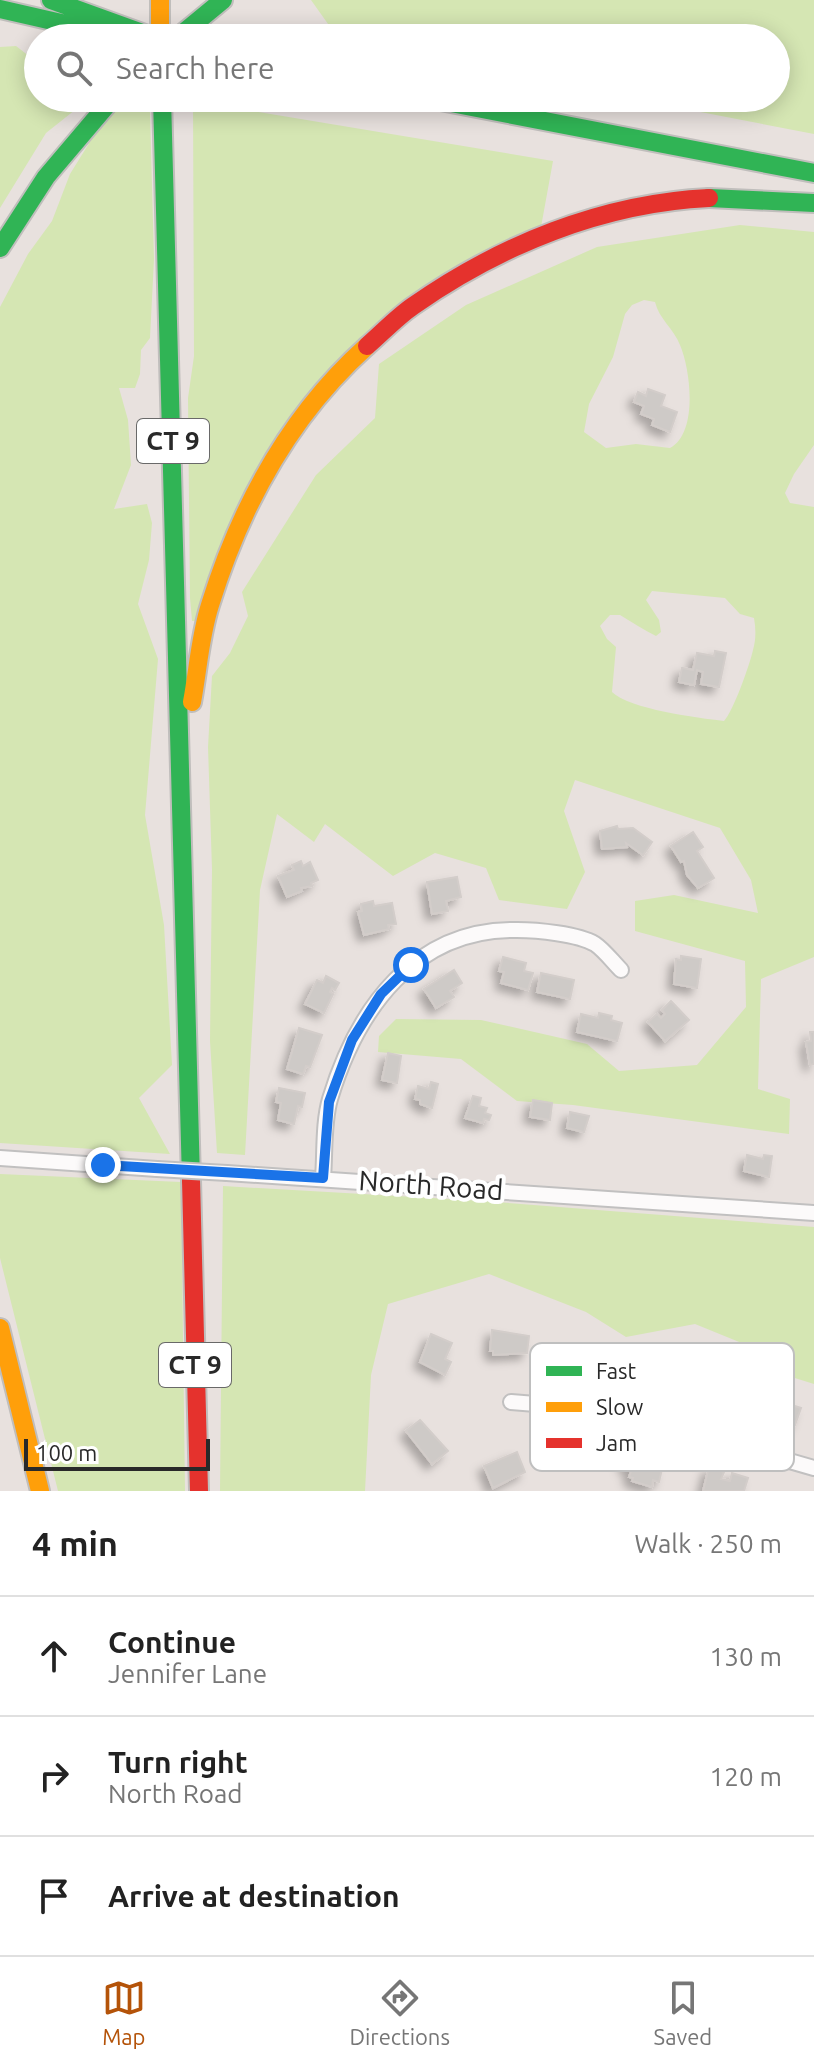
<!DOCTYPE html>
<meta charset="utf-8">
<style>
:root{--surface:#fff;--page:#f6f6f6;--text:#222;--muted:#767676;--line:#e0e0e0;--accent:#b45309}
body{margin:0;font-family:Ubuntu,sans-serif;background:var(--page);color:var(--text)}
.scale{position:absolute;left:24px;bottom:20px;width:186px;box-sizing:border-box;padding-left:8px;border:4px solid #292929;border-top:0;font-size:22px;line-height:28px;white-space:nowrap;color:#292929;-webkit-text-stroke:6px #fff;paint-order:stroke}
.stop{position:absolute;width:24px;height:24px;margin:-18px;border:6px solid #1a73e8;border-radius:50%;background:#fff}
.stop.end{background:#1a73e8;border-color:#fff;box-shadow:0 2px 8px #0008}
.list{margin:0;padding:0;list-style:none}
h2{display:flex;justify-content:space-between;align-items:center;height:104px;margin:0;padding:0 32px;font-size:34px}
h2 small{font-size:26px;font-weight:400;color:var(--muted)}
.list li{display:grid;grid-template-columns:52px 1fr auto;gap:24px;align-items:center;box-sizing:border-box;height:120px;padding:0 32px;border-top:2px solid var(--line)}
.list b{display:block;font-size:30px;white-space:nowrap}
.list p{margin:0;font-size:26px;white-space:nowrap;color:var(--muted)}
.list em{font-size:26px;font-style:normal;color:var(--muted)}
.icon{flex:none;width:44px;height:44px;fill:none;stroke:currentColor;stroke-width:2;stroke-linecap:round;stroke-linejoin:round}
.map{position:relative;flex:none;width:814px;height:1491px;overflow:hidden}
.search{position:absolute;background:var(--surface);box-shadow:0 4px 20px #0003;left:24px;right:24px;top:24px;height:88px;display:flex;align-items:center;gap:20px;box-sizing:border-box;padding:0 28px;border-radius:44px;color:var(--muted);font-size:30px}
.sheet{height:464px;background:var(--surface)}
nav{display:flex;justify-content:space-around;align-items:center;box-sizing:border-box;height:112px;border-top:2px solid var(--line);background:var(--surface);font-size:22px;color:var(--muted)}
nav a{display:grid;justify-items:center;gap:4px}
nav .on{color:var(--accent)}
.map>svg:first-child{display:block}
.green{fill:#d5e6b3;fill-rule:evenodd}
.building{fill:#cecac7;stroke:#d3cdca;stroke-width:2;filter:url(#shadow)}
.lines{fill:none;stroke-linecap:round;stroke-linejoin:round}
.street-casing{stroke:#c1c0c0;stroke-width:18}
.fast-casing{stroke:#c0bebc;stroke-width:22}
.slow-casing{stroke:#c0bebc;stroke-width:22}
.jam-casing{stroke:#c0bebc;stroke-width:22}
.street{stroke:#fcfafa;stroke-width:14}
.fast{stroke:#30b455;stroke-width:18}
.slow{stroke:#ff9f0a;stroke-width:18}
.jam{stroke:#e5322d;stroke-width:18}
.street-bridge-casing{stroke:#c1c0c0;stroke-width:18;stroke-linecap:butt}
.street-bridge{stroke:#fcfafa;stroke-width:14}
.route{stroke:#1a73e8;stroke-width:10}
.labels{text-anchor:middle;stroke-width:8;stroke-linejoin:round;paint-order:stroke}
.shield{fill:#fff;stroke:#696969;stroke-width:2}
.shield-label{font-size:26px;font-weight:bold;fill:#292929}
.street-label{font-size:28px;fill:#292929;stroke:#fff}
.key{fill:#fff;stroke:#bfbfbf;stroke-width:2}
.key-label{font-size:22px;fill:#292929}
</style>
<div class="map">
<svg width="814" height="1491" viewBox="0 0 814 1491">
<defs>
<filter id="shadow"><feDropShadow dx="-6" dy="6" stdDeviation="4" flood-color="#0004"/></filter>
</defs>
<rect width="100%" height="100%" fill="#e8e1de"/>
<!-- green -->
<path class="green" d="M311,0h503v134l-186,-36h148v-60h-438z
M16,46l22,17v35h52l-44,35 -46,75v-161z
M125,98h23l2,15 4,146 -4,79 -9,12 -1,24 -5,14h-16l9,32 3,45 -17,44 33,-5 5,19 -3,37 -11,44 20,55 -13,156 19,110 8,140 -33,33 31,56 -170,-11v-836l28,-53 24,-33 18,-47 36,-58z
M193,101l360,60 -12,66 -236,170 -107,224h-6l-2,-23 -2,-200 6,-42z
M740,225l74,7v213l-20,29 -9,19 5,10 24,4v450l-53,22 -3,110 32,10 -1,35 -216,-29 -56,-4 -56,-42 -83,-7 1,-16 17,-17 85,1 106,24 32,27 78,-6 49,-58 -1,-46 -110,-30v-30l39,-6 84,18 -7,-33 -31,-52 -145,-48 -11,31 21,61 -18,37 -68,-9 -13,-32 -51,-15 -42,23 -68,-52 -11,18 -37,-28 -17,76 -15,265 -28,-2 -7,-112 2,-172 -4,-122 4,-71 18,-23 18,-37 -6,-24 74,-117 59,-57 4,-54 87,-59 131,-58zM644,300l11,2c4,17 19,27 25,43 11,26 18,88 -10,103l-34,-4 -30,4 -22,-16 5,-28 24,-47 12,-43 7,-9zM652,591l73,7 15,16 14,4c2,11 2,22 -1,32 -3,14 -20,62 -29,71 -26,-3 -95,-12 -112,-29l4,-45 -9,-8 -7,-13 10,-11h10c12,7 24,15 36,21l5,-4 -2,-12 -13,-20z
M0,1174l181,8 4,309h-127l-58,-233z
M223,1186l261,15 330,26v157l-61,-19 -4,-19 -54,-22 -69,13 -40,-25 -97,-38 -101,30 -17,71 -6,116h-145z"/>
<!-- building -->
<path class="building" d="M648,389l17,6 -4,11 16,6 -7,20 -18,-7 2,-6 -13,-5 3,-8 -10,-4 4,-10 8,4z
M715,651l11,2 -7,34 -18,-3 2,-12 -6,-2 -3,15 -15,-3 3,-14 11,2 4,-17 17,3z
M617,826l1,3 15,-1 19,14 -9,13 -17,-12 1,4 -25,2 -2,-18z
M693,832l10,15 -6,4 17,27 -16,10 -11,-13 -3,-14 -3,1 -10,-16z
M301,861l2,5 7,-4 8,18 -7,3 1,3 -11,2 1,3 -15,6 -9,-21 16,-6 -2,-5z
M457,877l4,20 -15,4 2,10 -16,3 -5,-32z
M373,901l1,5 18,-3 4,21 -8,1 1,4 -25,6 -6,-23 4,-1 -1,-7z
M681,956l20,3 -4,29 -23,-4 2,-25 5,1z
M503,957l23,6 -2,8 9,2 -5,17 -27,-7 3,-11 -5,-1z
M454,970l8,13 -12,8 4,6 -18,11 -12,-19z
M541,973l33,7 -4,19 -33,-7z
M326,976l13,7 -4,7 -3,-2 -2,4 3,2 -9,19 -19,-9 12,-24 6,3z
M671,1001l18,19 -24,21 -17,-19 9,-8 4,4 4,-4 -3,-4z
M599,1013l13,3 -1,4 11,3 -5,18 -40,-9 4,-18 17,4z
M299,1028l23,7 -12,32 -4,-1 -3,8 -16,-5z
M810,1032h4v32l-4,1 -4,-23 5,-1z
M388,1053l13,3 -4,27 -15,-3z
M431,1082l7,2 -6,24 -12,-4v-4l-5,-1 3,-13 11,3z
M279,1088l26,5 -3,14 -4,-1 -4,18 -16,-4 3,-17 -5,-1z
M473,1096l8,2 -2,8 8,2 -2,5 6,2 -2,5 -5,-1 -1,4 -18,-5z
M533,1100l19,3 -2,17 -20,-3z
M570,1112l19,4 -5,16 -17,-4z
M747,1155l16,4 1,-4 8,1 -3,21 -25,-6z
M492,1330l37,6 -2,17 -34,2v-4h-3z
M431,1334l21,9 -7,16 6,3 -6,13 -25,-13z
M763,1396l38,12 -6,17 -7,-3 -1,4 -15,-9 -1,5 -14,-5z
M420,1420l28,31 -16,13 -26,-33z
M630,1445l15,4 -2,9 13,4 -1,5 7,2 -3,13 -6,-2 -1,7 -20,-6 1,-3 -4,-1 3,-9 -8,-2z
M517,1452l8,20 -32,16 -9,-22z
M709,1467l15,5 -3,7 9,2 2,-8 16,5 -4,13h-41z"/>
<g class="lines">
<defs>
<path id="street" d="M0,1158l157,11
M227,1173l587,40
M323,1178c2,-25 0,-55 7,-79 27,-90 85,-171 187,-169 20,0 61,4 78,14 9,6 18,18 26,26
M511,1402l74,6 45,7 184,53"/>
<path id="fast" d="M51,0l105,38
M0,9l127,29
M177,38l46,-38
M162,98l29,1082
M425,98l389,75
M709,198l105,5
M0,248l46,-71 67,-79"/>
<path id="slow" d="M160,0v38
M192,702c6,-32 8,-66 18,-97 30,-97 80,-190 157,-259
M0,1328l40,163"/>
<path id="jam" d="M367,346c15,-13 30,-29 46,-40 87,-61 190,-103 296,-108
M191,1180l8,311"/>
</defs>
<!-- street casing -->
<use href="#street" class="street-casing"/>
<!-- fast casing -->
<use href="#fast" class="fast-casing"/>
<!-- slow casing -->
<use href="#slow" class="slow-casing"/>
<!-- jam casing -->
<use href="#jam" class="jam-casing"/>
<!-- street -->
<use href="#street" class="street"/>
<!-- fast -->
<use href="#fast" class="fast"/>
<!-- slow -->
<use href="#slow" class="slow"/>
<!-- jam -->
<use href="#jam" class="jam"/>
<defs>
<path id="street-bridge" d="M157,1169l70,4"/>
</defs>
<!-- street-bridge casing -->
<use href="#street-bridge" class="street-bridge-casing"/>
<!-- street-bridge -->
<use href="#street-bridge" class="street-bridge"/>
</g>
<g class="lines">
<!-- route -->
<path class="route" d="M103,1165l220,13 6,-76 23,-62 29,-46 30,-29"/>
</g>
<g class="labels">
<!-- shield labels -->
<g class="shield">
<rect x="137" y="419" width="72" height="44" rx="6"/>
<rect x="159" y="1343" width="72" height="44" rx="6"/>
</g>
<g class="shield-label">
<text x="173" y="450">CT 9</text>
<text x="195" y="1374">CT 9</text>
</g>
<!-- street labels -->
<g class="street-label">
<text transform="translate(431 1185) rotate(4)" y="10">North Road</text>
</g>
</g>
<!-- legend -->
<rect x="530" y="1343" width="264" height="128" rx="12" class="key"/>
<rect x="546" y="1366" width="36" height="10" fill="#30b455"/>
<rect x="546" y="1402" width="36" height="10" fill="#ff9f0a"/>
<rect x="546" y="1438" width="36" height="10" fill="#e5322d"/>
<g class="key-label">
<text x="596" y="1379">Fast</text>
<text x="596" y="1415">Slow</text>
<text x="596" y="1451">Jam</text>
</g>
</svg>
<div class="scale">100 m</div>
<div class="stop" style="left:411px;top:965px"></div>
<div class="stop end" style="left:103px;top:1165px"></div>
<div class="search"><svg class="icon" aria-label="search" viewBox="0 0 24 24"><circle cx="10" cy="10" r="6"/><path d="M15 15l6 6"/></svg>Search here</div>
</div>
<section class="sheet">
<h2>4 min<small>Walk · 250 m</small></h2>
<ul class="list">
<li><svg class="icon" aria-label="ahead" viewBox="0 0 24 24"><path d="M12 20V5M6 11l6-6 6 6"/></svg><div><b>Continue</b><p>Jennifer Lane</p></div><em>130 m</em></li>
<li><svg class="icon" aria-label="right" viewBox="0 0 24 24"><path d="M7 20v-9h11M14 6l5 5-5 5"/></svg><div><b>Turn right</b><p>North Road</p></div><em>120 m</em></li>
<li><svg class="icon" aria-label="arrive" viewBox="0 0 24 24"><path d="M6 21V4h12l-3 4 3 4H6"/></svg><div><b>Arrive at destination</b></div></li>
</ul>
</section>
<nav>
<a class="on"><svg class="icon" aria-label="map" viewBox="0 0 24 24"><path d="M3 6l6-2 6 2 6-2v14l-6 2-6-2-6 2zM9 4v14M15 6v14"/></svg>Map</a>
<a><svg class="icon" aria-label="directions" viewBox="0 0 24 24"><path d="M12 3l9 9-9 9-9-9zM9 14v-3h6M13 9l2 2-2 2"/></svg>Directions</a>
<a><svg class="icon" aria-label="saved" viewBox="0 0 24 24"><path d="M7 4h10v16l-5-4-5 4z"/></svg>Saved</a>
</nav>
